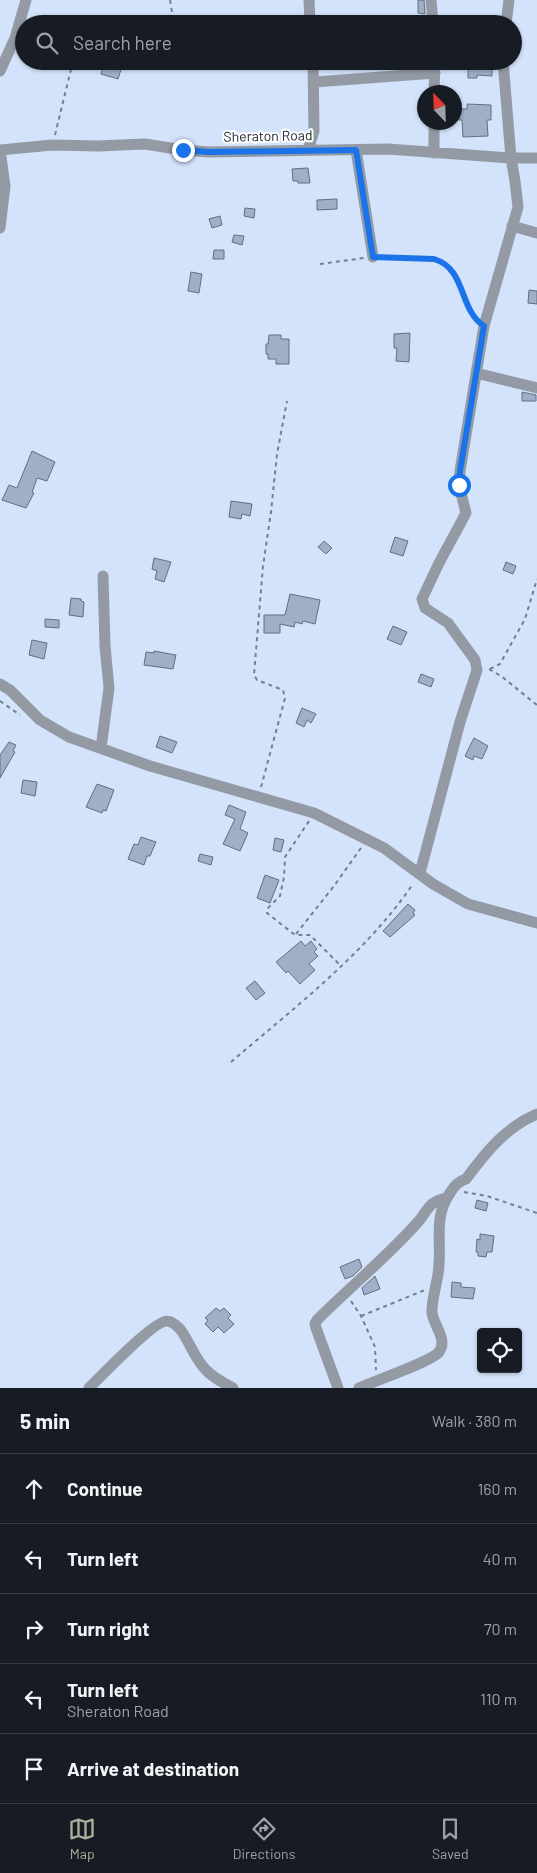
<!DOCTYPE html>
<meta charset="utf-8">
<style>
:root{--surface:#171b24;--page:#242831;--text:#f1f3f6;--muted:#9ea1a6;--line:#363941;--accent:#afb09b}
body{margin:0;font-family:Barlow,sans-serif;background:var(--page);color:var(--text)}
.controls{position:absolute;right:15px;bottom:15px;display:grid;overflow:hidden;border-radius:5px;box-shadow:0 1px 4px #0004}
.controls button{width:45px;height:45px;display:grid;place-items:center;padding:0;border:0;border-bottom:1px solid var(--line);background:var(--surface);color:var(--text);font:25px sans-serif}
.compass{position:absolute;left:417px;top:85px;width:45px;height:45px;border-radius:50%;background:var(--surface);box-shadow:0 1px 4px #0004;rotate:337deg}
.stop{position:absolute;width:15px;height:15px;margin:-11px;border:4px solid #1a73e8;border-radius:50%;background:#fff}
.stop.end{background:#1a73e8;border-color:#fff;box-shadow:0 1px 5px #0008}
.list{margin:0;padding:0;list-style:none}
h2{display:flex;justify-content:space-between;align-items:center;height:65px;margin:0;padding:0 20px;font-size:21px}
h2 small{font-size:16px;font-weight:400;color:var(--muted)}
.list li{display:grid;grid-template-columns:32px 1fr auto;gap:15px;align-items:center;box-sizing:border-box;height:70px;padding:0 20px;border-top:1px solid var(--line)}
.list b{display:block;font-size:19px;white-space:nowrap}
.list p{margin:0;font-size:16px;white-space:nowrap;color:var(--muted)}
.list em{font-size:16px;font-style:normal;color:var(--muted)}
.icon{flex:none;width:28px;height:28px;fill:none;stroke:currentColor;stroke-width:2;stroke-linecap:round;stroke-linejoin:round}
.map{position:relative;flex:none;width:537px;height:1388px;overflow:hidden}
.search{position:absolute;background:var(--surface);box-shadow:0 1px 4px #0004;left:15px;right:15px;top:15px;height:55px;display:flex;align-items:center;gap:12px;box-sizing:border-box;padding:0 18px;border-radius:28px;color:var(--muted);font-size:19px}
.sheet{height:415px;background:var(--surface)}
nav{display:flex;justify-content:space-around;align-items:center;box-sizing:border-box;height:70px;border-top:1px solid var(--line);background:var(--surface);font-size:14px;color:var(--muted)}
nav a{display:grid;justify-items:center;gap:2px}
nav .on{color:var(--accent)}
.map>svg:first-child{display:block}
.building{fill:#a0afc7;stroke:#616f85}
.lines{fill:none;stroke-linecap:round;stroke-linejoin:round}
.path{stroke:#747f8f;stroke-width:2;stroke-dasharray:4 4;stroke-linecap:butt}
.minor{stroke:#939aa4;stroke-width:11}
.route{stroke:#1a73e8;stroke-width:6}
.labels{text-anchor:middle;stroke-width:4;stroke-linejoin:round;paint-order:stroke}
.street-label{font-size:14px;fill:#212730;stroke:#fff}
</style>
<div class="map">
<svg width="537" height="1388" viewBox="0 0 537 1388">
<rect width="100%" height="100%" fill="#d3e3fb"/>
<!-- building -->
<path class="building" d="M418,0h6l1,14 -7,-1z
M105,61l18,2 -5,16 -17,-5z
M474,66l18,1v9l-15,-1v3h-9v-10h6z
M467,104l24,1v15h-4l1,16 -25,1 -1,-17h-3v-11h8z
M308,168l2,15h-12v-2h-5l-1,-12z
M337,199v10l-20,1v-10z
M245,208l10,1 -1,9 -10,-2z
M220,216l2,9 -10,3 -3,-9z
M234,235l10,1 -2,9 -10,-3z
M214,250h10v9h-11z
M191,272l11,2 -3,19 -11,-2z
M529,290l8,1v13l-9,-1z
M410,333l-1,29 -13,-1 1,-13h-3v-14z
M269,335h12v4h8v25h-13v-5h-8v-5h-2v-10h2z
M522,392l14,3v6h-14z
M32,451l23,11 -8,19 -10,-3 -5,15h2l-8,15 -24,-8 7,-15 8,3z
M231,501l21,3 -2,12 -8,-2 -1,5 -12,-2z
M395,537l13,4 -5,15 -13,-4z
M324,541l8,7 -6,6 -8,-7z
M154,558l17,4 -7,20 -9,-3 2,-8 -5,-2z
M506,562l10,4 -3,8 -10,-4z
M290,594l30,6 -5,24 -12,-3 -1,3 -7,-2 -1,5 -14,-3v9h-16v-18h21z
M71,598l10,1v2l3,1 -1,15 -14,-2z
M45,619l14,1v8l-14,-1z
M393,626l14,6 -6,13 -14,-6z
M32,640l15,3 -3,16 -15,-4z
M154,651l22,4 -3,14 -29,-4 2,-13 8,1z
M421,674l13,5 -3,8 -13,-5z
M302,708l14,6 -5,9 -4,-3 -3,7 -8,-4z
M160,736l17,6 -5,11 -16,-6z
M474,738l14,8 -6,13 -8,-3 -1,4 -8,-4z
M9,742l7,3 -3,6 2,1 -15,26v-23z
M23,780l14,2 -2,14 -14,-3z
M97,784l17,6 -8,21 -3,-1 -1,3 -16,-6z
M229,805l17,7 -6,17 8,4 -8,18 -17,-7 12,-25 -10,-4z
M141,837l15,5 -6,14h-3l-3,9 -16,-6 6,-15 4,1z
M275,838l9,2 -3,12 -8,-2z
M200,854l13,3 -2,8 -13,-4z
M265,875l14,5 -9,23 -13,-5z
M408,904l7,6 -2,3 2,2 -25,22 -7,-6z
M301,941l4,5 6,-5 6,8 -3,3 4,4 -9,8 6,6 -15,14 -12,-13 -2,2 -10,-11z
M255,981l10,12 -9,7 -10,-12z
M477,1200l11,3 -2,8 -11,-3z
M480,1234l14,2 -2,16h-5l-1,5 -8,-1v-4h-2l1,-13 3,1z
M359,1259l3,8 -9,9 -8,3 -5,-12z
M375,1276l5,13 -16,6 -2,-7z
M452,1282l9,1v4l14,1 -2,11 -22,-2z
M216,1308l4,3 4,-3 7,7 -3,3 6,6 -10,9 -6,-6 -5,5 -8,-8 3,-4 -3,-2z"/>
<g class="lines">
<!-- path -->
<path class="path" d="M170,0l4,24
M179,70l1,-9
M55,135l18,-74
M383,257l51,2 5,2 16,11 19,46
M320,264l44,-6
M489,669l12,7 36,29
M490,669l10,-5 25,-45 12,-40
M0,701l20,14
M261,787l24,-89 -2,-8 -26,-10 -3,-5 9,-109 8,-54 6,-58 10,-53
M309,821l-24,36 -1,20 -4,19 -13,13v4l28,22h15l31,31
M296,934l38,-48 27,-38
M231,1062c64,-55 134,-108 182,-178
M464,1192l23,4 50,17
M351,1301l10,15 14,31 1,23
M361,1316l64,-26"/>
<!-- minor -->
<path class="minor" d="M309,0l1,24
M431,0l2,24
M506,24l3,-24
M0,71l15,-33 11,-38
M315,82l120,-9
M434,92l1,-31
M0,150l52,-5 46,1 47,-2 38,6 26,2 179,-3 123,9h26
M0,150l5,36 -5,42
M308,150l6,-19 -1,-70
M356,150l17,107
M434,153v-31
M512,226l25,7
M476,373l61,15
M0,684l10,6 30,30 29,17 81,29 164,47 70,35 49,36 35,20 69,19
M101,748l8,-60 -4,-42 -2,-70
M420,873l40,-151 17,-52 -2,-10 -27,-37 -23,-15 -3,-9 17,-36 27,-50 -7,-28 1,-14 24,-145 34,-119 -3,-26 -4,-23 -8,-97
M89,1388c11,-11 66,-68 78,-67 5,0 10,5 13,8 10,13 15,31 27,42 8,8 17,12 26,17
M338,1388l-22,-60 -1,-4 2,-4c33,-33 70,-63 101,-98 11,-13 10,-20 28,-24
M359,1388c15,-7 72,-26 80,-36 9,-12 -5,-26 -7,-39 -1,-13 7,-35 7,-49 2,-26 -5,-48 11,-71 4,-7 9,-12 16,-14 20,-27 40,-52 71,-65"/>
</g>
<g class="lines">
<!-- route -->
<path class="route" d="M183,150l26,2 147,-2 17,107 61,2c33,10 24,50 50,67l-24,145 -1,14"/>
</g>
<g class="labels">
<!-- street labels -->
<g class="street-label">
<text transform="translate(268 136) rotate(-1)" y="5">Sheraton Road</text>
</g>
</g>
</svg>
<div class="controls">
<button><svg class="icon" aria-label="locate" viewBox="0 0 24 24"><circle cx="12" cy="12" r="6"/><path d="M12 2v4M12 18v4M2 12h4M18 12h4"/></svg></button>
</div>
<svg class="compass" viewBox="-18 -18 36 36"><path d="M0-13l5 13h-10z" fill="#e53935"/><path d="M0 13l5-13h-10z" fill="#9ea1a6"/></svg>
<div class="stop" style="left:459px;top:485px"></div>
<div class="stop end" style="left:183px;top:150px"></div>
<div class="search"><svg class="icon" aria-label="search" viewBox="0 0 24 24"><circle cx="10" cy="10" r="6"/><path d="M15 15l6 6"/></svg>Search here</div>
</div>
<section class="sheet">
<h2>5 min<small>Walk · 380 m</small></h2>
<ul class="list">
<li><svg class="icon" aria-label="ahead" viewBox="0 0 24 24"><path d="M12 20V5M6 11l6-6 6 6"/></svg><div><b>Continue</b></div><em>160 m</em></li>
<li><svg class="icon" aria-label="left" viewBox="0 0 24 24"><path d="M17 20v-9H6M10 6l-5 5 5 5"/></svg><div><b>Turn left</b></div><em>40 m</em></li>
<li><svg class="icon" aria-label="right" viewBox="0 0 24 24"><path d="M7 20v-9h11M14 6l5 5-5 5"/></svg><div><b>Turn right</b></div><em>70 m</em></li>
<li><svg class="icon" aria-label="left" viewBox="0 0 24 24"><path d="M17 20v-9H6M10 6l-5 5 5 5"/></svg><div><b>Turn left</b><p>Sheraton Road</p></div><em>110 m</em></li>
<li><svg class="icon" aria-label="arrive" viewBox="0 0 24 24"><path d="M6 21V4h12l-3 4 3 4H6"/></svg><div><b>Arrive at destination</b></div></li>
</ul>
</section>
<nav>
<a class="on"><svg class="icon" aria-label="map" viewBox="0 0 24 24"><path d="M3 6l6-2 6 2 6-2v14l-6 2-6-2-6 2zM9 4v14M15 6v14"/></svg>Map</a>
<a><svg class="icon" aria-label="directions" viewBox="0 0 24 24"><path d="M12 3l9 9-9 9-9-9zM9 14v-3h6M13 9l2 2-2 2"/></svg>Directions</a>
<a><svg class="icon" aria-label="saved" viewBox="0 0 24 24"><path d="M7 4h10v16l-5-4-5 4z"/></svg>Saved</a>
</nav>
